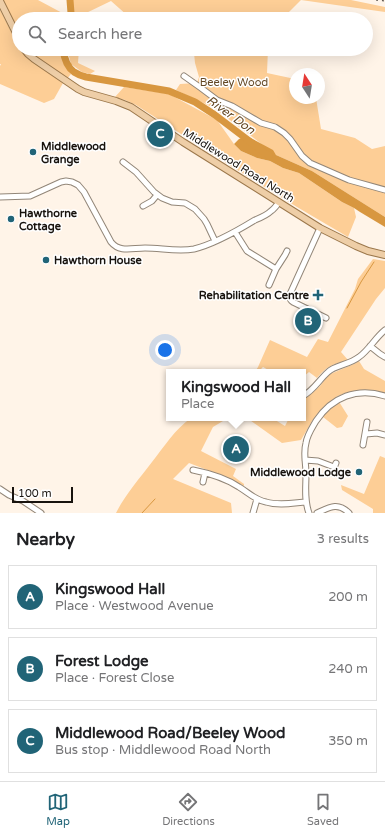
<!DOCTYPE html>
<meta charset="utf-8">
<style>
:root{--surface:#fff;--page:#f6f6f6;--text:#202124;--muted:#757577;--line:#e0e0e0;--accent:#216477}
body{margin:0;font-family:"Varela Round",sans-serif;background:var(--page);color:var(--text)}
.compass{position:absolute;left:289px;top:68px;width:36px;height:36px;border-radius:50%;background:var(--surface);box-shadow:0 4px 16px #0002;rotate:348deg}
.scale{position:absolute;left:12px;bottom:10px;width:61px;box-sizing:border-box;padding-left:4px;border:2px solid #18130e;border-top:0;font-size:11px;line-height:14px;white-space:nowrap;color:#18130e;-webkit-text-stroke:3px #fff;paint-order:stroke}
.you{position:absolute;left:165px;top:350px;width:14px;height:14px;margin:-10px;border:3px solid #fff;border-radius:50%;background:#1a73e8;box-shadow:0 0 0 6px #1a73e833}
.badge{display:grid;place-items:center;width:26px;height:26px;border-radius:50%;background:var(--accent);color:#fff;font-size:13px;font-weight:700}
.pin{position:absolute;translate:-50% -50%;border:2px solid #fff;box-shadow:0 1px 4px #0006}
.popup{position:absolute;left:166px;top:369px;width:140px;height:52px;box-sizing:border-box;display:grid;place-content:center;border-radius:0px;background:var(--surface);filter:drop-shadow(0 1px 3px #0005);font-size:13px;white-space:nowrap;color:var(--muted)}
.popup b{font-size:15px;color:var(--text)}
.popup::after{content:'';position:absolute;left:50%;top:100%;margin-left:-8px;border:8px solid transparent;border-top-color:var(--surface)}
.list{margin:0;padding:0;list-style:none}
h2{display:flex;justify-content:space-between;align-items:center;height:52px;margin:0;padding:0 16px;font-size:17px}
h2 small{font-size:13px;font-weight:400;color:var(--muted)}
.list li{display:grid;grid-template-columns:26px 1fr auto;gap:12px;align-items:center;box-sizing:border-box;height:64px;margin:0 8px 8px;padding:0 8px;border:1px solid var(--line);border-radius:0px}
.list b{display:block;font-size:15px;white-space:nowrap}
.list p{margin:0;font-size:13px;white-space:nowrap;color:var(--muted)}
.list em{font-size:13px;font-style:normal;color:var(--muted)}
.icon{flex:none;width:22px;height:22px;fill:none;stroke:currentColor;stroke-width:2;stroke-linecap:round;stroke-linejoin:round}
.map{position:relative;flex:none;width:385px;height:513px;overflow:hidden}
.search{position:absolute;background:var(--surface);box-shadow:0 4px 16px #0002;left:12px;right:12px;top:12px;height:44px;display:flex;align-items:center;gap:10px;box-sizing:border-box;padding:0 14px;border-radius:22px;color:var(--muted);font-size:15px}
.sheet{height:268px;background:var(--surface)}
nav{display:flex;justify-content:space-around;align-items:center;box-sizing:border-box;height:56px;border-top:1px solid var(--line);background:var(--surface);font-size:11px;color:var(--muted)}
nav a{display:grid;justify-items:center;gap:2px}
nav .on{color:var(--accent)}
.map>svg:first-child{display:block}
.green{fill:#fdce96}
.water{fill:#d89740}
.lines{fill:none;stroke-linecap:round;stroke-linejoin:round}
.stream{stroke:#d89740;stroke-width:1}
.river{stroke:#d89740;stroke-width:7}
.minor-casing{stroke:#928678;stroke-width:7}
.major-casing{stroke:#9b774b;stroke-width:8}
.minor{stroke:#fff;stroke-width:5}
.major{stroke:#eecea7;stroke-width:6}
.rail{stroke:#38322c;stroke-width:1;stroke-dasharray:2 4;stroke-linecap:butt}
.poi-dot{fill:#216477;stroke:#fff;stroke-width:1.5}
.labels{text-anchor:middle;stroke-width:3;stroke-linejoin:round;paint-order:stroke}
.park-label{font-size:11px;fill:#634724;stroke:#fff}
.poi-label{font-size:11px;font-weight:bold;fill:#18130e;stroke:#fff;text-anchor:start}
.street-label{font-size:11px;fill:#18130e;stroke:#fff}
.water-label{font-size:12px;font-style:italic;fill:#664a27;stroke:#fff}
</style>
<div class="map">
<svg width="385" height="513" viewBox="0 0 385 513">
<rect width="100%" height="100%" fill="#fff4e8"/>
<!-- green -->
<path class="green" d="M3,0h35l28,15 -1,4h-46v14z
M71,0h280l34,7v5l-84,-12 -19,19h-138l-16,-3 -17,-15 -29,14 -1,4h-10z
M0,10l19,37v2h1l7,9 36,25 -9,16 -10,4 -44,-19v-18l1,-2h-1z
M27,49h33l5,17 6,8 -4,5 -36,-25z
M67,49h12l-1,14 17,8 -5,3 -8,-2 -11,-8z
M188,49h80l-1,24 28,6v19h21l5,31 34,9 17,11 13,-3v71l-73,-46 -36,-16 -62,-47 -38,-18 4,-6 17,-1 2,-6 -4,-14 -1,-10z
M124,87l45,7 48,26 17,24 7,7 16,7 13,3 13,7 16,5 43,29 12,6 2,9 -8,20 -51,-30 -63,-39 -98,-63 -11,-5 -10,-3z
M373,259l12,2v27l-9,11 -35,53 7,8c-16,5 -20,5 -31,18l-8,-6 -6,5v-5h-31l-9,-5 -5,5h-3l3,-5 12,-27 37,17 11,-18 10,3 27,-53 3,-10z
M359,361l5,8 21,12v12c-19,-4 -32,-4 -49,4l12,19 -6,11 -5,1 -19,-15 -6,8 -11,19 -19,3 -35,-25h25l13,8 4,-8h14v-20l8,-4 9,-8 8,-11 26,-11z
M191,418h37l-15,9 -12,24 35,18 -3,7 11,8v2l-21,-10 -34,-13 -16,16 58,24 1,10h-116c9,-18 23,-34 36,-51 12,-15 23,-33 39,-44z
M380,456l5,2v55h-12v-4l-31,-19 -1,-5 23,9z"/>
<!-- water -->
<path class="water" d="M247,136l26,14 3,5 36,16 73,46v10l-25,-15 -6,-4 -12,-6 -43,-29 -16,-5 -13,-7 -13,-3 -16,-7 -7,-7 5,-5z"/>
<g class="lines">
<!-- stream -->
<path class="stream" d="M347,308l14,-26 13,-20
M142,513l13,-14"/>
<!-- river -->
<path class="river" d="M70,19l1,-6 -1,-13
M63,49c1,8 4,18 11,23 3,2 8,4 12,5l83,14 26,11 20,13 54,41"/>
<defs>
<path id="minor" d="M184,76l17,12 16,12 15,6 29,17 14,4 9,6 6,6 12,17 8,7 39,17 36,10
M123,162l13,10 18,20 8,6 10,4 13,1 10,6 9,10 3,5 8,17
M0,197l30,-1 31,-14 5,-1 6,1 6,3 6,7 27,50c9,11 21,6 34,6 16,0 33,4 49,1 21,-5 43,-18 61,-29 5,-2 12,-5 16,-9 3,-2 6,-6 8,-9
M143,206l9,-5 5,-6
M320,228l-30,66c-1,4 0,6 3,8l33,16
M235,232l12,19 29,18
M269,285l7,-16 9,-14 2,-4
M370,346l10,8 5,3
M303,396c11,-6 16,-16 25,-24 7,-7 21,-7 31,-15 10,-7 16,-19 26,-27
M366,434l11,-1 8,2
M363,445l4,-23
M305,460l13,1 16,6
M193,470c15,3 34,9 46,17 10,6 16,13 27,15 13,4 27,1 40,0
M332,473l4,-10
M203,482l2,-9
M0,489l9,6 14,6 18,12
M253,513l4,-14
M309,513c-5,-13 -3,-26 -3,-39 0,-11 -3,-21 0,-31 1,-8 6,-15 10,-22 16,-24 41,-34 69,-25
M317,513c13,-6 21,-11 32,0"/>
<path id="major" d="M0,1l19,38
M24,49l4,5 6,5 44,30 6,3 32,9 15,6 52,35 137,86 36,18 12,5 17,4"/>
</defs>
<!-- minor casing -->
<use href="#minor" class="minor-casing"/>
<!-- major casing -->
<use href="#major" class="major-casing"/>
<!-- minor -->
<use href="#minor" class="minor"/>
<!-- major -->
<use href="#major" class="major"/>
<!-- rail -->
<path class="rail" d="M376,0l9,1"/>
</g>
<!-- markers -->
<g class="poi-dot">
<circle cx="33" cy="152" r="4"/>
<circle cx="11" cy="219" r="4"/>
<circle cx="46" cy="260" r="4"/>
<path d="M316 289h4v4h4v4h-4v4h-4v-4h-4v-4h4z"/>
<circle cx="359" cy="472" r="4"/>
</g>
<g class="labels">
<!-- park labels -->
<g class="park-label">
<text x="234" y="86">Beeley Wood</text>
</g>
<!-- poi labels -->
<g class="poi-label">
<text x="41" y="150">Middlewood<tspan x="41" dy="13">Grange</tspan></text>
<text x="19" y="217">Hawthorne<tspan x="19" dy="13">Cottage</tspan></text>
<text x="54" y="264">Hawthorn House</text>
<text x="309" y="299" text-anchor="end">Rehabilitation Centre</text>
<text x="351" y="476" text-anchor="end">Middlewood Lodge</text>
</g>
<!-- street labels -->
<g class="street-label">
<text transform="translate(239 165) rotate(32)" y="4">Middlewood Road North</text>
</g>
<!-- water labels -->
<g class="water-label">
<text transform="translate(231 115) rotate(36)" y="4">River Don</text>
</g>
</g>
</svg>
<svg class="compass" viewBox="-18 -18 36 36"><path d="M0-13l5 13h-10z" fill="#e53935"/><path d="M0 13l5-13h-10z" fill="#757577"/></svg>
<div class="scale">100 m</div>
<div class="you"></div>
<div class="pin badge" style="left:236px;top:449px">A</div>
<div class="popup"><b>Kingswood Hall</b>Place</div>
<div class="pin badge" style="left:308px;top:321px">B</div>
<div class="pin badge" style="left:160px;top:134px">C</div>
<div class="search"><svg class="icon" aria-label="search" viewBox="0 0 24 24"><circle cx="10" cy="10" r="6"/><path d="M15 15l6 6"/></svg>Search here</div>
</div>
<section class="sheet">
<h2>Nearby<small>3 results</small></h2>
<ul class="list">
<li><span class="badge">A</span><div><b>Kingswood Hall</b><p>Place · Westwood Avenue</p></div><em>200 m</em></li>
<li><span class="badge">B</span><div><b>Forest Lodge</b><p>Place · Forest Close</p></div><em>240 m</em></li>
<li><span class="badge">C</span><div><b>Middlewood Road/Beeley Wood</b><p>Bus stop · Middlewood Road North</p></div><em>350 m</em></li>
</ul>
</section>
<nav>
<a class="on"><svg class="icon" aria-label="map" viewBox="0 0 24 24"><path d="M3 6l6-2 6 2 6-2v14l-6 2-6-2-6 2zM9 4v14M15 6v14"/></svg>Map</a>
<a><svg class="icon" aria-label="directions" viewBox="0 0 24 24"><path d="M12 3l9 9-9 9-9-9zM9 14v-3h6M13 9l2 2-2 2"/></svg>Directions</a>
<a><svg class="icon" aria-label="saved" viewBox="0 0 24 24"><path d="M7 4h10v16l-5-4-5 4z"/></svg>Saved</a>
</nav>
